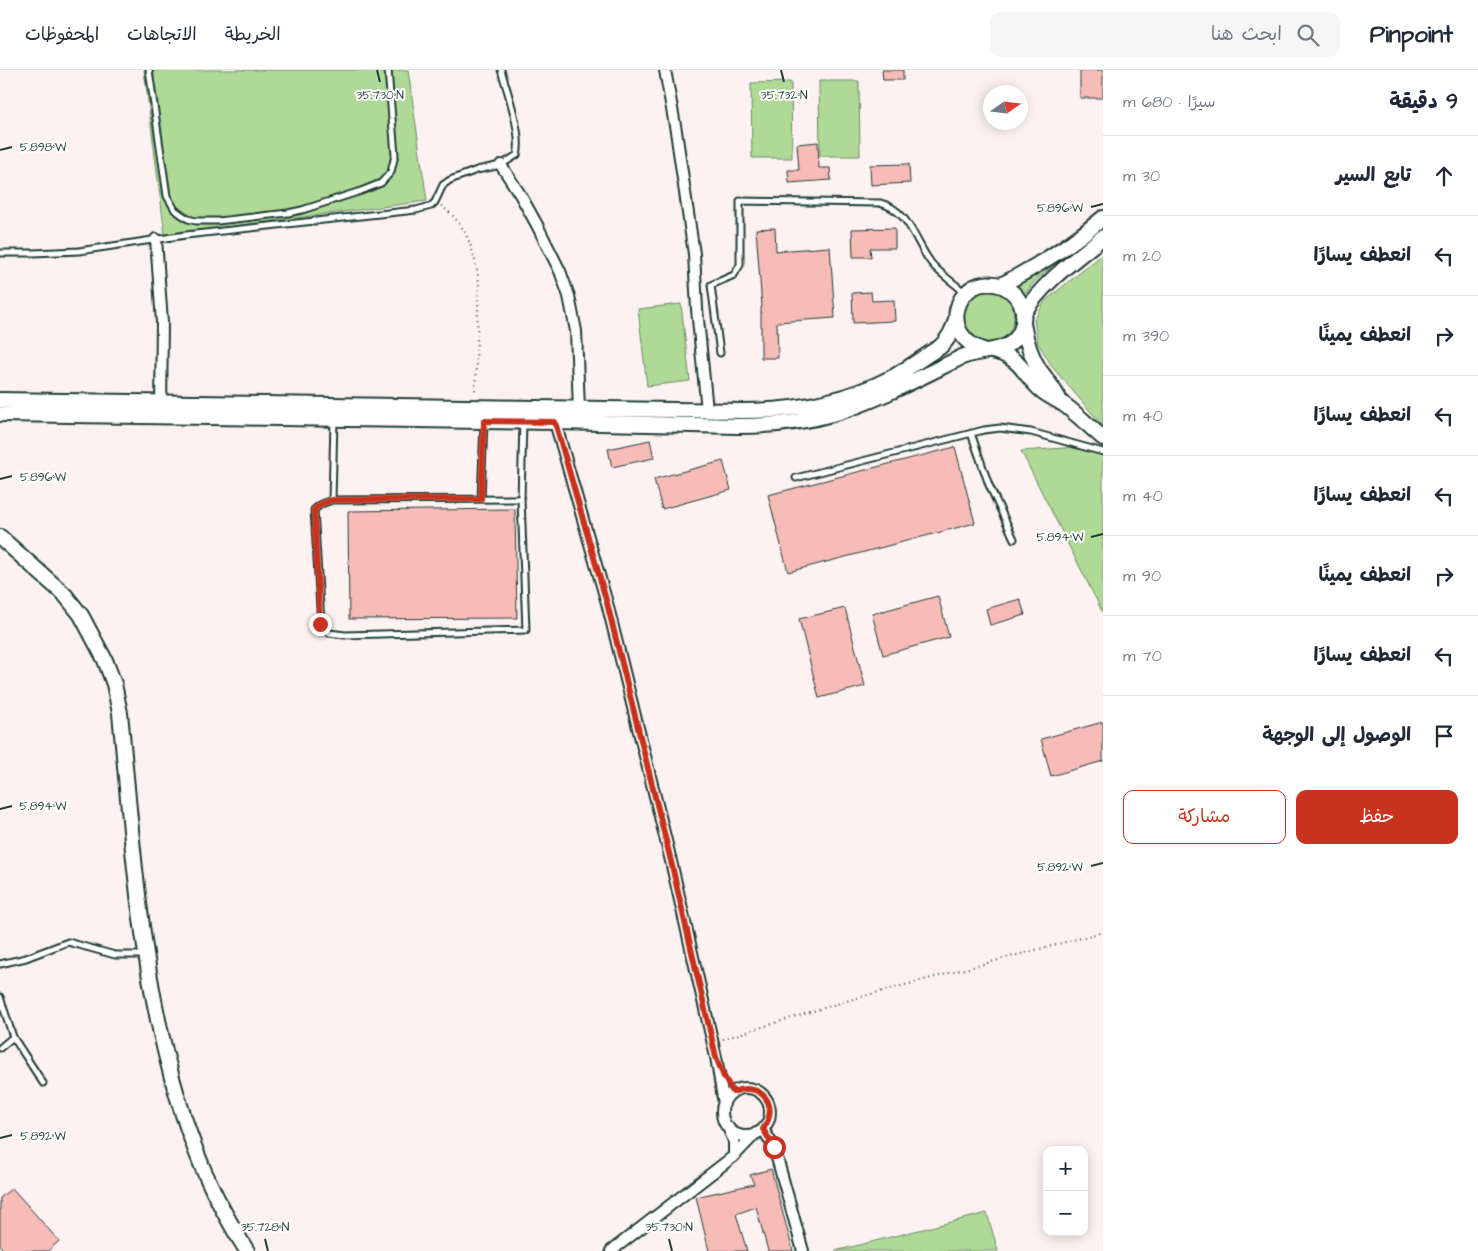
<!DOCTYPE html>
<html lang="ar">
<meta charset="utf-8">
<style>
:root{--surface:#fff;--page:#f6f6f7;--text:#1f2937;--muted:#747a83;--line:#e0e1e3;--accent:#c8321e}
body{margin:0;font-family:"Architects Daughter","Playpen Sans Arabic",sans-serif;background:var(--page);color:var(--text);direction:rtl}
.controls{position:absolute;right:15px;bottom:15px;display:grid;overflow:hidden;border-radius:10px;box-shadow:0 2px 12px #0003}
.controls button{width:45px;height:45px;display:grid;place-items:center;padding:0;border:0;border-bottom:1px solid var(--line);background:var(--surface);color:var(--text);font:25px sans-serif}
.compass{position:absolute;left:983px;top:15px;width:45px;height:45px;border-radius:50%;background:var(--surface);box-shadow:0 2px 12px #0003;rotate:76deg}
.stop{position:absolute;width:15px;height:15px;margin:-11px;border:4px solid #c8321e;border-radius:50%;background:#fff}
.stop.end{background:#c8321e;border-color:#fff;box-shadow:0 1px 5px #0008}
.list{margin:0;padding:0;list-style:none}
h2{display:flex;justify-content:space-between;align-items:center;height:65px;margin:0;padding:0 20px;font-size:21px}
h2 small{font-size:16px;font-weight:400;color:var(--muted)}
.list li{display:grid;grid-template-columns:32px 1fr auto;gap:15px;align-items:center;box-sizing:border-box;height:80px;padding:0 20px;border-top:1px solid var(--line)}
.list b{display:block;font-size:19px;white-space:nowrap}
.list em{font-size:16px;font-style:normal;color:var(--muted)}
.actions{display:flex;gap:10px;padding:15px 20px}
.actions a{flex:1;padding:11px 0;border:1px solid var(--accent);border-radius:10px;text-align:center;font-size:18px;color:var(--accent)}
.actions .main{background:var(--accent);color:#fff}
.icon{flex:none;width:28px;height:28px;fill:none;stroke:currentColor;stroke-width:2;stroke-linecap:round;stroke-linejoin:round}
.map{position:relative;flex:none;width:1103px;height:1181px;overflow:hidden;direction:ltr}
header{display:flex;align-items:center;gap:30px;box-sizing:border-box;height:70px;padding:0 25px;background:var(--surface);border-bottom:1px solid var(--line)}
header strong{font-size:24px}
nav{display:flex;gap:28px;margin-inline-start:auto;font-size:18px}
.search{width:350px;height:45px;background:var(--page);display:flex;align-items:center;gap:12px;box-sizing:border-box;padding:0 18px;border-radius:10px;color:var(--muted);font-size:19px}
main{display:flex}
aside{flex:1;background:var(--surface)}
.map>svg:first-child{display:block}
.green{fill:#b0d997;stroke:#688b66}
.building{fill:#f7bbb8;stroke:#1f3d34}
.lines{fill:none;stroke-linecap:round;stroke-linejoin:round}
.lane-casing{stroke:#1f3d34;stroke-width:9}
.street-casing{stroke:#1f3d34;stroke-width:14}
.secondary-casing{stroke:#1f3d34;stroke-width:18}
.path{stroke:#1f3d34;stroke-width:2;stroke-dasharray:1 4;stroke-linecap:butt}
.lane{stroke:#fff;stroke-width:5}
.street{stroke:#fff;stroke-width:10}
.secondary{stroke:#fff;stroke-width:14}
.route{stroke:#c8321e;stroke-width:6}
.ticks{fill:none;stroke:#1f3d34;stroke-width:2}
.ticks-label{font-size:12px;text-anchor:middle;fill:#1f3d34;stroke:#fff;stroke-width:4;stroke-linejoin:round;paint-order:stroke}
</style>
<header>
<strong>Pinpoint</strong>
<div class="search"><svg class="icon" aria-label="search" viewBox="0 0 24 24"><circle cx="10" cy="10" r="6"/><path d="M15 15l6 6"/></svg>ابحث هنا</div>
<nav><a>الخريطة</a><a>الاتجاهات</a><a>المحفوظات</a></nav>
</header>
<main>
<aside>
<h2>9 دقيقة<small>سيرًا · 680 m</small></h2>
<ul class="list">
<li><svg class="icon" aria-label="ahead" viewBox="0 0 24 24"><path d="M12 20V5M6 11l6-6 6 6"/></svg><div><b>تابع السير</b></div><em>30 m</em></li>
<li><svg class="icon" aria-label="left" viewBox="0 0 24 24"><path d="M17 20v-9H6M10 6l-5 5 5 5"/></svg><div><b>انعطف يسارًا</b></div><em>20 m</em></li>
<li><svg class="icon" aria-label="right" viewBox="0 0 24 24"><path d="M7 20v-9h11M14 6l5 5-5 5"/></svg><div><b>انعطف يمينًا</b></div><em>390 m</em></li>
<li><svg class="icon" aria-label="left" viewBox="0 0 24 24"><path d="M17 20v-9H6M10 6l-5 5 5 5"/></svg><div><b>انعطف يسارًا</b></div><em>40 m</em></li>
<li><svg class="icon" aria-label="left" viewBox="0 0 24 24"><path d="M17 20v-9H6M10 6l-5 5 5 5"/></svg><div><b>انعطف يسارًا</b></div><em>40 m</em></li>
<li><svg class="icon" aria-label="right" viewBox="0 0 24 24"><path d="M7 20v-9h11M14 6l5 5-5 5"/></svg><div><b>انعطف يمينًا</b></div><em>90 m</em></li>
<li><svg class="icon" aria-label="left" viewBox="0 0 24 24"><path d="M17 20v-9H6M10 6l-5 5 5 5"/></svg><div><b>انعطف يسارًا</b></div><em>70 m</em></li>
<li><svg class="icon" aria-label="arrive" viewBox="0 0 24 24"><path d="M6 21V4h12l-3 4 3 4H6"/></svg><div><b>الوصول إلى الوجهة</b></div></li>
</ul>
<div class="actions"><a class="main">حفظ</a><a>مشاركة</a></div>
</aside>
<div class="map">
<svg width="1103" height="1181" viewBox="0 0 1103 1181">
<rect width="100%" height="100%" fill="#fdf1f1"/>
<filter id="ink" filterUnits="userSpaceOnUse"><feTurbulence type="fractalNoise" baseFrequency=".02" numOctaves="2"/><feDisplacementMap in="SourceGraphic" scale="10" xChannelSelector="R" yChannelSelector="G"/><feConvolveMatrix kernelMatrix="1 2 1 2 8 2 1 2 1" color-interpolation-filters="sRGB"/></filter>
<g filter="url(#ink)">
<!-- green -->
<path class="green" d="M144,0h264l19,131 -262,34z
M819,11h40l1,75h-40z
M791,12l1,76h-40l-1,-75z
M1103,184v172l-50,-58 -15,-25 -4,-23 11,-19z
M1063,187l-27,23 -11,13h-2l-7,-9z
M962 247a26 26 0 1 1 52 0a26 26 0 1 1-52 0Z
M681,234l9,77 -43,5 -9,-77z
M1079,377l24,1v165l-82,-162z
M987,1143l11,38h-163z"/>
<!-- building -->
<path class="building" d="M882,0h21v10h-20z
M1080,0h23v28h-23z
M818,72l1,26h11l1,12 -42,3 -1,-13h11l-2,-26z
M909,94l1,19 -39,2 -1,-20z
M775,158l1,23 54,-4 5,71 -58,4 1,36h-17v-51h1l-6,-78z
M895,158v20h-25l1,9h-18l-1,-28z
M871,222l1,9 22,-1 1,21 -42,2 -1,-30z
M650,370l4,18 -42,9 -4,-18z
M955,377l20,76 -187,49 -20,-77z
M723,391l8,29 -69,19 -8,-30z
M515,439l2,109 -168,1 -1,-108z
M938,526l11,41 -66,18 -11,-41z
M1020,529l5,16 -35,10 -4,-16z
M845,538l20,78 -46,12 -20,-79z
M1103,652v39l-52,15 -10,-37z
M771,1099l22,82h-25l-12,-44 -20,7 11,37h-38l-13,-54 58,-13 -4,-9z
M12,1118l47,53 -11,10h-43l-5,-5v-48z"/>
<g class="lines">
<defs>
<path id="lane" d="M149,0l18,126 8,14 13,9 8,2h22l70,-8 14,-3 59,-19 20,-8 10,-11 4,-17 -7,-85
M0,183h33l46,-2 107,-16 230,-25 15,-4 4,-4 8,-17 7,-5 27,-10 24,-5 16,-10c6,-19 -10,-65 -16,-85
M720,283l-9,-68 23,-10 6,-10v-64l140,2c30,7 35,40 52,61 9,11 23,19 33,29
M971,363l18,52 25,54
M796,408l188,-48 16,-2 31,4 72,20
M481,429l3,-77
M521,429l-189,1 -11,4 -7,6 7,114 8,9 16,2 181,-5 -5,-131 2,-77
M332,430l2,-80
M0,894l26,-6 42,-16 47,13h29
M0,927l13,40 30,46
M0,978l13,-11"/>
<path id="street" d="M665,0l11,61 18,123 3,55 10,101
M501,95l20,31 16,29 23,46 9,25 7,35 3,78
M156,169l6,83 -1,86
M555,352l52,181 40,161 23,93 46,200 8,47
M722 1042a24 24 0 1 1 48 0a24 24 0 1 1-48 0Z
M728,1057l6,14v15
M763,1059l11,18 29,104
M611,1181l123,-95 22,-23"/>
<path id="secondary" d="M1001,215c37,-19 70,-40 102,-67
M1023,244c20,-32 52,-54 80,-77
M1023,254c3,16 7,31 16,45 8,11 16,21 22,34
M992,281c31,7 30,23 50,40 6,5 13,8 20,12 14,10 28,24 41,35
M0,330l742,11c52,0 102,-9 149,-33 17,-9 32,-21 49,-31 9,-8 13,-16 16,-28
M0,344l555,8 183,4c33,0 66,-4 98,-13 44,-14 85,-36 126,-56 21,-9 49,-2 59,-27 3,-8 3,-18 0,-26 -5,-11 -15,-18 -26,-20 -40,-7 -58,53 -9,67
M0,467l65,58 16,20 24,45 9,24 6,29c15,153 23,314 84,458 12,27 27,55 43,80"/>
</defs>
<!-- lane casing -->
<use href="#lane" class="lane-casing"/>
<!-- street casing -->
<use href="#street" class="street-casing"/>
<!-- secondary casing -->
<use href="#secondary" class="secondary-casing"/>
<!-- path -->
<path class="path" d="M441,136c26,17 34,48 38,76l-4,112
M723,969l130,-40 250,-67"/>
<!-- lane -->
<use href="#lane" class="lane"/>
<!-- street -->
<use href="#street" class="street"/>
<!-- secondary -->
<use href="#secondary" class="secondary"/>
</g>
</g>
<g class="lines" filter="url(#ink)">
<!-- route -->
<path class="route" d="M320,554l-6,-114 7,-6 11,-4 149,-1 3,-78 71,1 52,181 63,254 46,200 8,20 9,15c27,-12 48,13 30,37l11,18"/>
</g>
<!-- ticks -->
<path class="ticks" d="M377,0l3,12M781,0l3,12M0,80l12,-3M1091,137l12,-3M0,409l12,-3M1091,467l12,-3M0,739l12,-3M1091,796l12,-3M0,1068l12,-3M265,1169l3,12M669,1169l3,12"/>
<g class="ticks-label">
<text x="380" y="29">35.730°N</text>
<text x="784" y="29">35.732°N</text>
<text x="43" y="81">5.898°W</text>
<text x="1060" y="142">5.896°W</text>
<text x="43" y="411">5.896°W</text>
<text x="1060" y="471">5.894°W</text>
<text x="43" y="740">5.894°W</text>
<text x="1060" y="801">5.892°W</text>
<text x="43" y="1070">5.892°W</text>
<text x="265" y="1161">35.728°N</text>
<text x="669" y="1161">35.730°N</text>
</g>
</svg>
<div class="controls">
<button>+</button>
<button>−</button>
</div>
<svg class="compass" viewBox="-18 -18 36 36"><path d="M0-13l5 13h-10z" fill="#e53935"/><path d="M0 13l5-13h-10z" fill="#747a83"/></svg>
<div class="stop" style="left:774px;top:1077px"></div>
<div class="stop end" style="left:320px;top:554px"></div>
</div>
</main>
